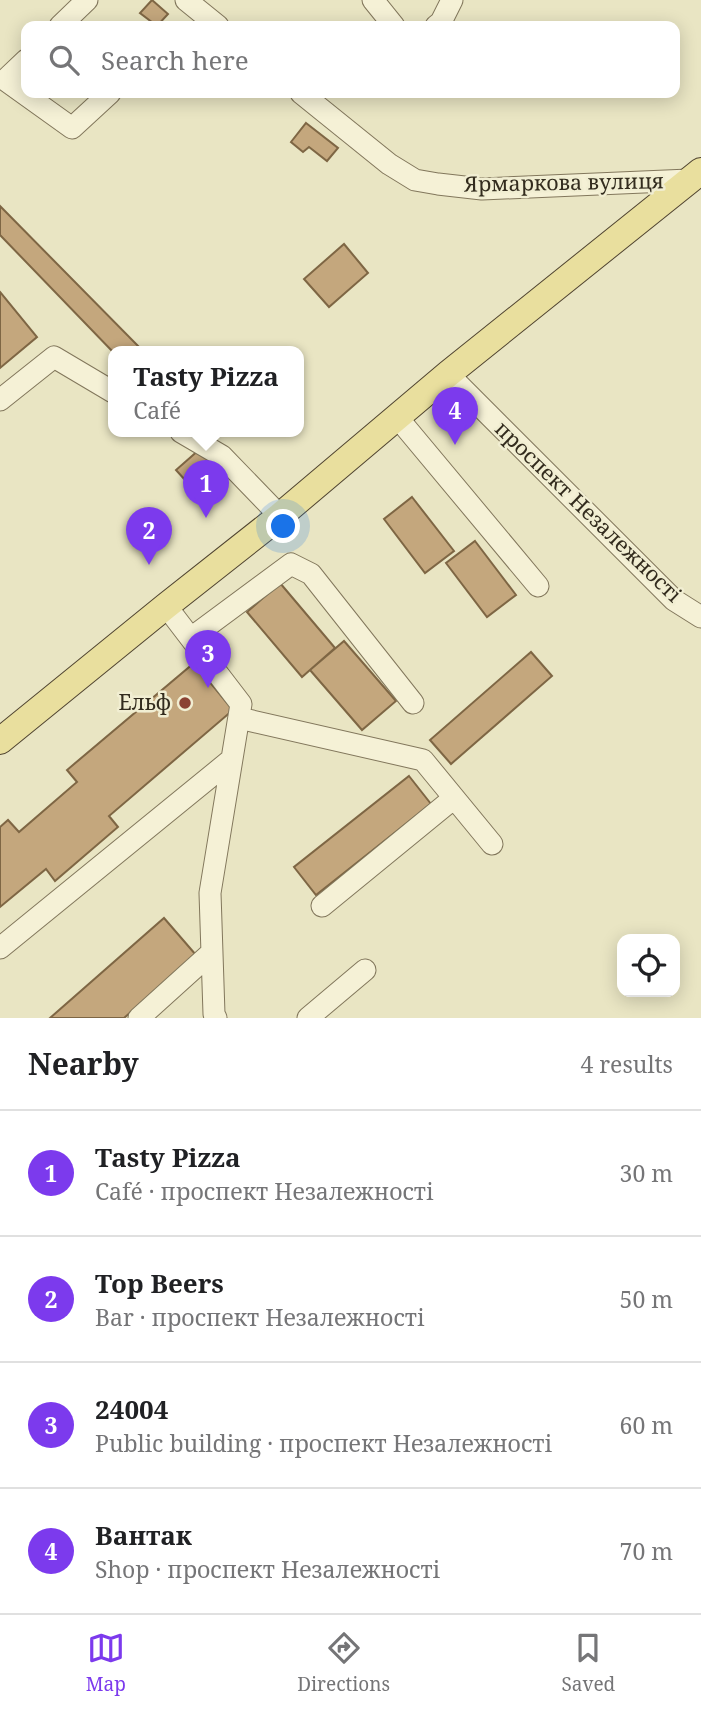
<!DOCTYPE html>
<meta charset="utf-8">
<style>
:root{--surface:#fff;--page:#f6f6f6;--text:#202124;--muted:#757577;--line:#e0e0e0;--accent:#7c3aed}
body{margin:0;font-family:"Noto Serif",serif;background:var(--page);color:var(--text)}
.controls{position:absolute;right:21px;bottom:21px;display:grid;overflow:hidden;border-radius:14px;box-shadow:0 4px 18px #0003}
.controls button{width:63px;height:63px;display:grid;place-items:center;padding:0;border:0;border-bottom:2px solid var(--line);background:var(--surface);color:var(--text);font:35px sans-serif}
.you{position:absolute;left:284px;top:527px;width:24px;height:24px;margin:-18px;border:5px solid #fff;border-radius:50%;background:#1a73e8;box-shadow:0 0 0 10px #1a73e833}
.badge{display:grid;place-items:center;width:46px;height:46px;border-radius:50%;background:var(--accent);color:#fff;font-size:23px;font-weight:700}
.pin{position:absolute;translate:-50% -58px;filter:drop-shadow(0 2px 4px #0008)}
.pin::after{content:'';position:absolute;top:37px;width:24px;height:21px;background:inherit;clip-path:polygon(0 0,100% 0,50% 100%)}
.popup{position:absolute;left:108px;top:346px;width:196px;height:91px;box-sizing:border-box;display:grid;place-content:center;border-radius:14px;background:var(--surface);filter:drop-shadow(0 2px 5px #0005);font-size:23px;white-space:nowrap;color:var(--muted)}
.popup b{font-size:26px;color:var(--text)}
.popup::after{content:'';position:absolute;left:50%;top:100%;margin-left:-14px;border:14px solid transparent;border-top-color:var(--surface)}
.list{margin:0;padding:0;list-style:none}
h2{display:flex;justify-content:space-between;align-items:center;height:91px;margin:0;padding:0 28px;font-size:30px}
h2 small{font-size:23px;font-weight:400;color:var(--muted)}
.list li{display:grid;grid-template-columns:46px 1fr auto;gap:21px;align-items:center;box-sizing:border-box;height:126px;padding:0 28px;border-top:2px solid var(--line)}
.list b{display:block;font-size:26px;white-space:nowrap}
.list p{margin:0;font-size:23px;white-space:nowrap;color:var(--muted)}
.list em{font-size:23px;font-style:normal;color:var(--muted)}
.icon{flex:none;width:38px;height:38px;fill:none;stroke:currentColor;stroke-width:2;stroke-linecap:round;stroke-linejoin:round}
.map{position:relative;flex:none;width:701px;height:1018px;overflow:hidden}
.search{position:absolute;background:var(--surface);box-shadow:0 4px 18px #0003;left:21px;right:21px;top:21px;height:77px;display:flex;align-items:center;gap:18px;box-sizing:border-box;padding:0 24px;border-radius:14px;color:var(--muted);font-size:26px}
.sheet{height:595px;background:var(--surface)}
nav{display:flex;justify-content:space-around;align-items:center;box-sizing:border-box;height:98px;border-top:2px solid var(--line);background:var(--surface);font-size:19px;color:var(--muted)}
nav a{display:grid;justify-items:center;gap:4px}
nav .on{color:var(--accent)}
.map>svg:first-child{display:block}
.building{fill:#c4a77d;stroke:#7e6644;stroke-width:2}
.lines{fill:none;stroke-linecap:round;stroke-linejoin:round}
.minor-casing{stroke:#82775c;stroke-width:23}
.major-casing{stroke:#504430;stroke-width:28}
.minor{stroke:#f5f1d6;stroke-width:21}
.major{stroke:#e9df9e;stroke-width:26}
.poi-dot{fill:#8b4132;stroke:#f1eed2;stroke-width:2.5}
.labels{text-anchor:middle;stroke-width:5;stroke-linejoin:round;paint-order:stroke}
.street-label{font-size:21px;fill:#332c1e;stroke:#f1eed2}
.poi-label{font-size:21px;fill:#332c1e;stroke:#f1eed2;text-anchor:end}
</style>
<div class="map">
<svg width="701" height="1018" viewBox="0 0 701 1018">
<rect width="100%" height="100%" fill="#e9e5c3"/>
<!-- building -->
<path class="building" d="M152,0l16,14 -11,12 -17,-13z
M306,123l32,25 -11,13 -18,-14 -6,5 -12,-10z
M0,206l144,146h-31l-113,-117z
M344,244l24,29 -39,34 -25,-28z
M0,292l37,45 -37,31z
M200,449l10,12 -24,20 -10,-11z
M412,497l42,54 -29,22 -41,-54z
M475,541l41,54 -29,22 -41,-54z
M280,583l55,65 -33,29 -55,-65z
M344,641l52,60 -34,29 -52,-60z
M531,652l21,24 -101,88 -21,-24z
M194,663l39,47 -124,106 9,11 -63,54 -9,-12 -46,38v-80l8,-7 11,12 58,-50 -10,-12z
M409,776l22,28 -115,91 -22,-28z
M164,918l32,37 -72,63h-74z"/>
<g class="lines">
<defs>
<path id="minor" d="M186,0l32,26
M373,0l21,26
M60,26l27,-26
M436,26l5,-4 11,-22
M26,60l-21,20 67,48 38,-35
M301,93l88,71 26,16 23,4 44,5 207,-9
M448,374l226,226 27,17
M0,400l54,-43 59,35
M397,417l141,169
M181,432l41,24 58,60
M166,606l75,98 -31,189 4,121 2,4
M191,638l100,-74 20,10 102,129
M239,718l184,42 69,84
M322,906l132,-108
M0,948l232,-189
M139,1018l72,-65
M308,1018l57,-48"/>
<path id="major" d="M0,741l166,-135 114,-90 168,-142 253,-203"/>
</defs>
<!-- minor casing -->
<use href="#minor" class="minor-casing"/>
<!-- major casing -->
<use href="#major" class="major-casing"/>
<!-- minor -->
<use href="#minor" class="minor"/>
<!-- major -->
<use href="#major" class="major"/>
</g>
<!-- markers -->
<circle class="poi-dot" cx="185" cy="703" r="7"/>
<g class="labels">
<!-- street labels -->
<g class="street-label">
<text transform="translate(564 183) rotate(-1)" y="7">Ярмаркова вулиця</text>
<text transform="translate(588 512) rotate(44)" y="7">проспект Незалежності</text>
</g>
<!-- poi labels -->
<g class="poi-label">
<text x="171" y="710">Ельф</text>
</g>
</g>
</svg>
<div class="controls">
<button><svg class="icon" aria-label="locate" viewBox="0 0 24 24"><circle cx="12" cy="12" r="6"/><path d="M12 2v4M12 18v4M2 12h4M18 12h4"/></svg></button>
</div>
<div class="you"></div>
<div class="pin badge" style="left:206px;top:518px">1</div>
<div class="popup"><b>Tasty Pizza</b>Café</div>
<div class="pin badge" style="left:149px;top:565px">2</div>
<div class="pin badge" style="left:208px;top:688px">3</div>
<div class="pin badge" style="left:455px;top:445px">4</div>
<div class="search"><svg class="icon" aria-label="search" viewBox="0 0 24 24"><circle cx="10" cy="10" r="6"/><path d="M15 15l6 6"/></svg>Search here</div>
</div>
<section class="sheet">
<h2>Nearby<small>4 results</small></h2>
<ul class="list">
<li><span class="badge">1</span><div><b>Tasty Pizza</b><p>Café · проспект Незалежності</p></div><em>30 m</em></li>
<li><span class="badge">2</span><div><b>Top Beers</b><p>Bar · проспект Незалежності</p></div><em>50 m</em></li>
<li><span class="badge">3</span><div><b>24004</b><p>Public building · проспект Незалежності</p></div><em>60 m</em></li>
<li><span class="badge">4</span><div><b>Вантак</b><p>Shop · проспект Незалежності</p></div><em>70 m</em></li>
</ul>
</section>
<nav>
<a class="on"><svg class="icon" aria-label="map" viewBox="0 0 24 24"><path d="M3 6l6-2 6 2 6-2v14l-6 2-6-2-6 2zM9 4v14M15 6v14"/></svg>Map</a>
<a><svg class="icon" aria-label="directions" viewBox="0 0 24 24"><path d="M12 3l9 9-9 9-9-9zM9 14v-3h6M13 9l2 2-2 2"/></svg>Directions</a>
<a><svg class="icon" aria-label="saved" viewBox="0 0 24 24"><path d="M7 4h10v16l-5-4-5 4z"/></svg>Saved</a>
</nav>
